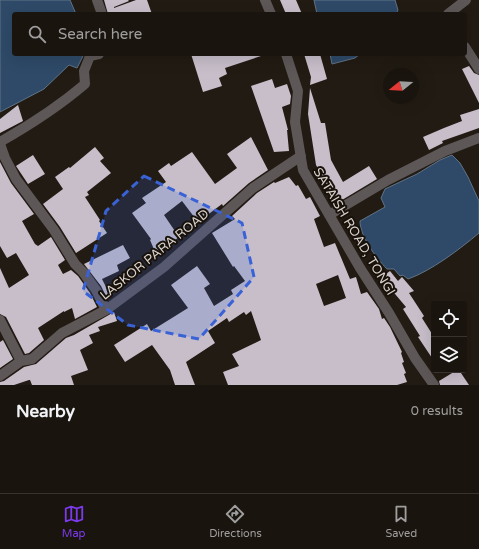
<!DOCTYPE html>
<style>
:root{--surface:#1a140e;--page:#27211c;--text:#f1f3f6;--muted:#9f9e9e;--line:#38332e;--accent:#7c3aed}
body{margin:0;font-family:"Varela Round",sans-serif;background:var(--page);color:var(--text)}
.controls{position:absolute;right:12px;bottom:12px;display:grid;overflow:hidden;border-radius:4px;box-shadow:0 4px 16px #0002}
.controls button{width:36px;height:36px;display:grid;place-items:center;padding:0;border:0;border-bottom:1px solid var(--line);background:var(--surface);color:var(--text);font:20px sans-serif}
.compass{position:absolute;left:383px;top:68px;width:36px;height:36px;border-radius:50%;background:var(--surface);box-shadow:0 4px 16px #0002;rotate:252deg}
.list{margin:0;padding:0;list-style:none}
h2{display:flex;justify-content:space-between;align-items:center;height:52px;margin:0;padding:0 16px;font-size:17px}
h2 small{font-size:13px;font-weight:400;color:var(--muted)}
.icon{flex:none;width:22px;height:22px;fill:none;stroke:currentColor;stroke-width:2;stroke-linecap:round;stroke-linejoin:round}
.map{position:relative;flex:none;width:479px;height:385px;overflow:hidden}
.search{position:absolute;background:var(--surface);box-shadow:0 4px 16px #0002;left:12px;right:12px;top:12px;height:44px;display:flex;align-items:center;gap:10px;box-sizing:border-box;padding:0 14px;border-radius:4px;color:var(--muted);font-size:15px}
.sheet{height:108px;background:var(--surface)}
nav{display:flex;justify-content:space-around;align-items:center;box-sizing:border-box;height:56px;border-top:1px solid var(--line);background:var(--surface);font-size:11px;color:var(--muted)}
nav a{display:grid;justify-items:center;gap:2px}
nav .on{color:var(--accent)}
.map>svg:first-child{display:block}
.water{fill:#2e4a68;stroke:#617386}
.building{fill:#c7beca;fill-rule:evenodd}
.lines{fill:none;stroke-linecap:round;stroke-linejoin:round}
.minor{stroke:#5e5757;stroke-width:10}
.marked{fill:#3962d6;fill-opacity:0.2;stroke:#3962d6;stroke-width:3;stroke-dasharray:8 5;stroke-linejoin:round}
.labels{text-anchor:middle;stroke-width:4;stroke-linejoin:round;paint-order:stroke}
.street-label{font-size:13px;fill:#d8d2cd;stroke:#19120b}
</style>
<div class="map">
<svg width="479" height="385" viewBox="0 0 479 385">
<rect width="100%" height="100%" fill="#221b13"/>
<!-- water -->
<path class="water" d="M0,0h70l6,14h-62v40h70l-7,14 -8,-3 -25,24 -44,23z
M314,0h81l3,10 -2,4h-79z
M330,54h30l-5,4 -23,6z
M452,155l8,8 8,14 11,24v32c-19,16 -48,38 -71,46l-5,-4 -3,1 -6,-7h-7c-11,-11 -27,-33 -27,-48l25,-14 -4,-9 4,-9 32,-15 23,-14z"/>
<!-- building -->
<path class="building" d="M104,0h24l1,1 -15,6v1l22,-8h11l5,14h-44z
M280,0h16l6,14h-16z
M191,54h70v2l-36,12 2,6 -8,4 3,8 -19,6z
M304,54h16l7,25 -17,6 1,-8z
M469,66l5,7 5,2v28l-17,-34z
M272,79l3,9 12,-4 4,12 -1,8 -8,3 6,23h-1l2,21 -15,1 -23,-66z
M310,88l11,35h4l6,37 12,22 26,-16 8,13 -40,24 -21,-38 -8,-51z
M18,105l5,16 -23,12v-14z
M479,109v19l-37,13 1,2 -14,7 -6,-13 21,-9 18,-7 -2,-6z
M251,137l17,33 -19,13 -26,23 -1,-2 -24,18 -16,-21 -18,14 15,22 -23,17 -6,-14 1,-1 -19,-26 14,-10 -4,-5 24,-16 -8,-11 11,-8 2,3 21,-14 23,32 22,-16 -10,-14z
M95,147l9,11 -4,3 11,12 -24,19 2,3 -4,2 15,23 -1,1 8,12 -31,20 -16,-26 -17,-23 20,-15 -8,-12 14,-10 1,1z
M33,155l12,19 -17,10 -12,-18z
M0,162l11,21 23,31 -12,7 13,23 3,2 13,-9 14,23 -7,5 5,9 8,-4 7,6 12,17 7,14 -22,12 -3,-11 -8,4v-1l-26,17 6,12 -15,13 -4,1 -19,-37 -6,-3v-46l9,20 20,-13 -13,-22 -9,5 -7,-12z
M289,177l7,9 2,-1 8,14 4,-2 10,19 -6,3 10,28 11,-4 15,36 6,-2 5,17 6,-2 12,17 3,10 2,-1 6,9 12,25 -1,1 3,9 -2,1 4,10 -2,1 3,8 -10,3h-169l-5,-13 16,-6 -7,-12 29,-14 -10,-29 -5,4 -2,-3 -15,10 -2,-4 -19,13 7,12 -29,19 9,23h-20l-5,-15 -18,-25 -27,17 -11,-17 33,-21 4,7 37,-23 -17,-23 26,-19 13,18 -6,4 10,18 19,-12 -2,-4 14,-9 -11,-15 -1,1 -21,-34 23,-14 -3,-3 25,-23 17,-11 1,1zM338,275l8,23 -22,8 -8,-22z
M123,245l7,13 -13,7 2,6 -17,8 9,18 -3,3 -7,-14 -17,-22z
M390,271l8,10 4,-4 12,14 -5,2 15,23 -2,2 12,19v24l-16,-24 2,-1 -17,-27 3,-2 -16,-19 -8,-11z
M114,312l3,9 -19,6 2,4 -11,4 4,8 -13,7 8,20 -17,6 3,9h-42l-2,-5h-1l-15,5h-14v-3l4,-1 20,-14 12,-3 30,-26 8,-3z
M3,340l10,19 -13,9v-26z
M457,370h2l10,15h-29l-1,-4z"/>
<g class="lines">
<!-- minor -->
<path class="minor" d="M97,0l5,14
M265,0l6,14
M448,14l18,-14
M465,47l14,22
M286,54l12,37 -3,31 8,48 57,98 29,45 26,45 19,27
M0,142c30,-17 58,-35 85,-58l-1,-13 6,-15 9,-2
M0,144l5,14 11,21 38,51 21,34 8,8 13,18 10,20
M329,215l59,-35 57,-29 34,-13
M0,320l21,41
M0,376l21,-15 11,-2 30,-26 44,-23 58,-43 89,-79 48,-32"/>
</g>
<!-- marked area -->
<path class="marked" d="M144,176l98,47 12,54 -55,62 -71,-14 -45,-34 23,-80z"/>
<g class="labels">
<!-- street labels -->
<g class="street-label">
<text transform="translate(355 231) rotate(59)" y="5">SATAISH ROAD, TONGI</text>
<text transform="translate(154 254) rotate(-39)" y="5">LASKOR PARA ROAD</text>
</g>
</g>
</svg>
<div class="controls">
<button><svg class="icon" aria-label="locate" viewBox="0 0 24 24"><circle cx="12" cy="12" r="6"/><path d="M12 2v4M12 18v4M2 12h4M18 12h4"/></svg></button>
<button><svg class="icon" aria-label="layers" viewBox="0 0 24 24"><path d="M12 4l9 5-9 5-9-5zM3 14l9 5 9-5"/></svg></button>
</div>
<svg class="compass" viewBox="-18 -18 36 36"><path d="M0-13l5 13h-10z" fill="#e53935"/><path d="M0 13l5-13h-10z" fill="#9f9e9e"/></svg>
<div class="search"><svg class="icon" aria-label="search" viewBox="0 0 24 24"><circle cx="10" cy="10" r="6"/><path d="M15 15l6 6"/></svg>Search here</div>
</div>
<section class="sheet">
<h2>Nearby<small>0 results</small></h2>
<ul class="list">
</ul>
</section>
<nav>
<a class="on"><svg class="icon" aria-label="map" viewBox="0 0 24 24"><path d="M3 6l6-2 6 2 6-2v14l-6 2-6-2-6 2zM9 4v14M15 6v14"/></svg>Map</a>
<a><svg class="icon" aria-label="directions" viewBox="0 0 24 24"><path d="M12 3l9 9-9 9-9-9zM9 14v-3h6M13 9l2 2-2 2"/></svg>Directions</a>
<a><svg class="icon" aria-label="saved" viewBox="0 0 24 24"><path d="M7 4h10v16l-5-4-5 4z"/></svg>Saved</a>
</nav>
